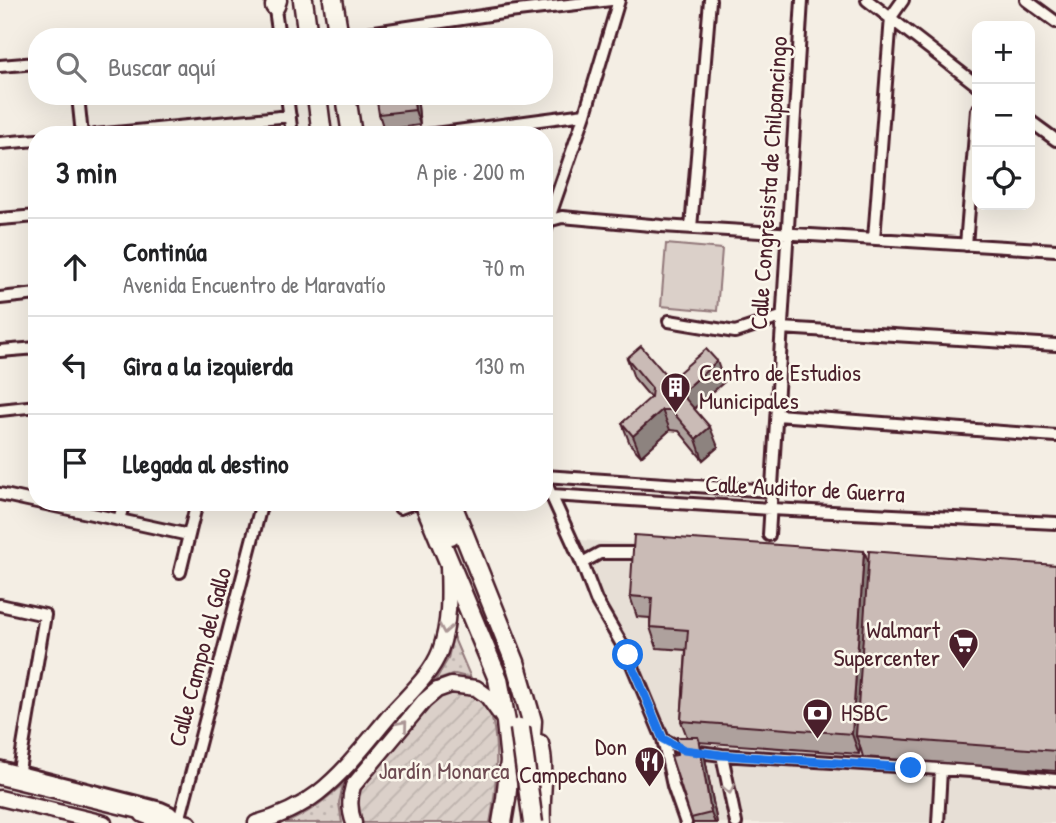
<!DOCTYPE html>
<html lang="es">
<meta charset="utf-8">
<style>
:root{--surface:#fff;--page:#f2f2f2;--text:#202124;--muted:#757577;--line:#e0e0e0}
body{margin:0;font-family:"Patrick Hand",sans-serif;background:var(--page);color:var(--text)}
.controls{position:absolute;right:21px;top:21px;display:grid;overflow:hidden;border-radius:14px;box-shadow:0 7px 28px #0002}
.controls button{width:63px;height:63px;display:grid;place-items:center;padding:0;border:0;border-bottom:2px solid var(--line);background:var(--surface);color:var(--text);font:35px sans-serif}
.stop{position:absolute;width:21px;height:21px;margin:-16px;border:5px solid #1a73e8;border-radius:50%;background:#fff}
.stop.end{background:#1a73e8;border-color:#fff;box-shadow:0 2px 7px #0008}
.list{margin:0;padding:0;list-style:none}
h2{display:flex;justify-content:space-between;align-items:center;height:91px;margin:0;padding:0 28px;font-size:30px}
h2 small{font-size:23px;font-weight:400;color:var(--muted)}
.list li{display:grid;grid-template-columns:46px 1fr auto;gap:21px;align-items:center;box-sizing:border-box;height:98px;padding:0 28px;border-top:2px solid var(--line)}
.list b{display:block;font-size:26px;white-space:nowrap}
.list p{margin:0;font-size:23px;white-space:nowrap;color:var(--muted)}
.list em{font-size:23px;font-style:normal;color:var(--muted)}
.icon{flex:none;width:38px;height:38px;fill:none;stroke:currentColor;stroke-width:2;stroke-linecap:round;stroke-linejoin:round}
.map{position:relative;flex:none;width:1056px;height:823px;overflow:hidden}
.search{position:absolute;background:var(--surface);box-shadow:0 7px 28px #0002;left:28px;top:28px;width:525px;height:77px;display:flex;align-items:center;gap:18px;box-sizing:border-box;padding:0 24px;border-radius:28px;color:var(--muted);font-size:26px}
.panel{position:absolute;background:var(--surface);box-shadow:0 7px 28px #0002;left:28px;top:126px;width:525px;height:385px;border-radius:28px}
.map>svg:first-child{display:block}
.built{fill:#e7dfd6}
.grass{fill:url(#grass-dots);stroke:#92787a;stroke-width:2}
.garden{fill:url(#garden-furrows);stroke:#92787a;stroke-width:2}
.pitch{fill:#dbd0c9;stroke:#92787a;stroke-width:2}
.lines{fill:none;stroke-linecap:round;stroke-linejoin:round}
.minor-casing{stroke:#4a1f2b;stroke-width:16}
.major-casing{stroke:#4a1f2b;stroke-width:19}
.highway-casing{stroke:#4a1f2b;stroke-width:23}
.minor{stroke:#fbf7ec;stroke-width:10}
.major{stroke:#fbf7ec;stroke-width:14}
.highway{stroke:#fbf7ec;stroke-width:18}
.highway-bridge-casing{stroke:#4a1f2b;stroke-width:23;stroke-linecap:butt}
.highway-bridge{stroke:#fbf7ec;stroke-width:18}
.wall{fill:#aea19d;stroke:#4a1f2b;stroke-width:2}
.shaded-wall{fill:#8d837f;stroke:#4a1f2b;stroke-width:2}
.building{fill:#cabbb6;stroke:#4a1f2b;stroke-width:2}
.oneway{stroke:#ab9695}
.route{stroke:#1a73e8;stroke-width:9}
.labels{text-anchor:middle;stroke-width:5;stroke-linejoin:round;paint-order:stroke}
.street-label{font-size:24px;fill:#4a1f2b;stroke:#fbf7ec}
.poi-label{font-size:24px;fill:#4a1f2b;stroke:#fbf7ec;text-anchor:start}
.park-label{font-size:24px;fill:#6e4b52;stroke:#fbf7ec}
</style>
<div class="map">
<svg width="1056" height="823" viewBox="0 0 1056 823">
<defs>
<pattern id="grass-dots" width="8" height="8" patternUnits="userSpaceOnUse" patternTransform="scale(1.75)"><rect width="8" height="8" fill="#dbd0c9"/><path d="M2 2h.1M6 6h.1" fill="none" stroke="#bdb2ad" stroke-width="1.8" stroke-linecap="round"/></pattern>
<pattern id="garden-furrows" width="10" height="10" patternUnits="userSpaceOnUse" patternTransform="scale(1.75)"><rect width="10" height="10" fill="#dbd0c9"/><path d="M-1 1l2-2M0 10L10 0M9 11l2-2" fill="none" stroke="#bdb2ad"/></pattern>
</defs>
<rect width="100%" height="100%" fill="#f4eee4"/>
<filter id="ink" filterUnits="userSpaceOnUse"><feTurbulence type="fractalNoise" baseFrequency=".0143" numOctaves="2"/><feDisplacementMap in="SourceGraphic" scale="14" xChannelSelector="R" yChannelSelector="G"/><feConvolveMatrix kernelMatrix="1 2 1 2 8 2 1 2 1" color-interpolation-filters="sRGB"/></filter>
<g filter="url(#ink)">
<!-- built -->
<path class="built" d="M580,540l476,33v250h-373l-19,-74 -40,-91 -30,-50 -26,-62z"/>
<!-- grass -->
<path class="grass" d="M453,636l18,42 -16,-4 -20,7 13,-22z
M343,784l-4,19 3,20h-57c23,-9 40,-23 58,-39z"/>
<!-- garden -->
<path class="garden" d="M453,690c10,2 23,1 30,10 20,24 13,94 7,123h-128l-4,-23 3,-11 66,-82 13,-11z"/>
<!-- pitch -->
<path class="pitch" d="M666,244l56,5 -5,62 -56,-5z"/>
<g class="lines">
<defs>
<path id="minor" d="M867,0l110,85
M1026,0l30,22
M274,3l5,34
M341,37l168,-25 102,-12
M0,66l37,-3
M78,96l4,39
M287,96l5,39
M1030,121l26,19
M95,135l195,-19
M427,135l158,-21
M0,143l37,-3
M0,219l37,-3
M544,222l18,-5 100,9 394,24
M691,228l19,-228
M544,236l4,-15 37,-107 34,-114
M874,239l17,-222 12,-17
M966,245l11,-135
M0,298l37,-4
M669,321l66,11 46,-15
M781,328l275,17
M0,351l37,-3
M0,410l37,-4
M777,415l279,21
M544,476l227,15
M544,479l38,84 14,37 32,55 35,84 10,47 13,37
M0,494l37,8
M552,495l219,14 285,14
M37,502l152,33
M400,508l16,-6
M119,520l5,-18
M769,535l33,-535
M582,563l18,-10h45
M180,572l17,-70
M0,605l45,10 -28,167
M663,739l21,11 38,5 249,16 85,9
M722,755l14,68
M0,767l161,41 9,4 5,5
M179,821l83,-319
M938,823l3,-53"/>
<path id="major" d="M0,777l189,46
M0,798l104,25
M256,823c22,-6 44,-16 62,-30 28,-22 50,-52 73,-79 17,-19 40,-39 49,-63 10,-28 9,-57 8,-85
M354,823c-5,-13 -5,-24 -1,-37l71,-85 13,-11 14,-5 25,3 11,8 18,25"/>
<path id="highway" d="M303,0l5,37
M333,0l6,37
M275,6l2,-6
M317,96l5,39
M346,96l6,39
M424,502l74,177 8,43 4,39 -4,38 -4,24
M438,502l13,33
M451,502l64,160 17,59 -3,43
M539,744c7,26 0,53 2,79
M144,813l26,10"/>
</defs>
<!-- minor casing -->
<use href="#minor" class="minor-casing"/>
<!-- major casing -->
<use href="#major" class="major-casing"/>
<!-- highway casing -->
<use href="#highway" class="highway-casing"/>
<!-- minor -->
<use href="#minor" class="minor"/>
<!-- major -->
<use href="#major" class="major"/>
<!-- highway -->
<use href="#highway" class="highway"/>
<defs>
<path id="highway-bridge" d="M520,728l13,95"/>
</defs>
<!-- highway-bridge casing -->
<use href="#highway-bridge" class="highway-bridge-casing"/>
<!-- highway-bridge -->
<use href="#highway-bridge" class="highway-bridge"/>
</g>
<!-- wall -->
<path class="wall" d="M417,96l3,29 -36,5 -5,-16z
M627,358l38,16 59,8 -30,27 24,38 -15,13 -24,-29 -9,-1 -29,26 -11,-12 -8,-21 29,-25 -17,-20z
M864,551l4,11 188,3v206l-193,-14 -3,-11 -1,8 -160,-12 6,16 12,65h-24l-22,-67 6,-1 10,-18 -6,-16 5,-71 -29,-2 -7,-21v-9l-13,-1 -7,-21z"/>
<!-- shaded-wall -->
<path class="shaded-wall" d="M413,96h4l3,29 -5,-15z
M717,361l7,21 -32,28 -8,-13 1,-7z
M662,410l8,20 -29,26 -8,-20z
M710,427l8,20 -15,13 -7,-21z
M864,551l8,20 -16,165 4,10 -1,8 -7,-20z
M698,737l7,21 12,65h-2l-4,-10z"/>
<!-- building -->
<path class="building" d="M376,96h37l2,14 -36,4z
M641,346l24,28 11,1 30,-26 11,12 -32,29 -1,7 26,30 -14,12 -25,-29h-9l-29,26 -11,-13 29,-26 1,-9 -25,-30z
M634,535l230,16 -12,183 -171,-13 7,-91 -38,-3 2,-29 -22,-2z
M869,551l187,14v186l-200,-15z
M677,737h21l13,76 -20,5 -20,-62 6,-1z"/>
<!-- one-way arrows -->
<defs><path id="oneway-chevron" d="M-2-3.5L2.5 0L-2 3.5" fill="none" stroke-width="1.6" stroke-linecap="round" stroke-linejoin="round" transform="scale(1.75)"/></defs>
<g class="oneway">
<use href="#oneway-chevron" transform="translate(445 629) rotate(100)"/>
<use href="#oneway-chevron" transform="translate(403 725) rotate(-50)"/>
<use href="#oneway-chevron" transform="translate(729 789) rotate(79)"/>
</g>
</g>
<g class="lines" filter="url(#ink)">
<!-- route -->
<path class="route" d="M628,655l35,84 21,11 38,5 189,13"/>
</g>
<!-- icons -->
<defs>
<symbol id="building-pin" viewBox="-11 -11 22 30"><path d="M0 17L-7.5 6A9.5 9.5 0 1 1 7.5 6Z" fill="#4a1f2b" stroke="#fbf7ec"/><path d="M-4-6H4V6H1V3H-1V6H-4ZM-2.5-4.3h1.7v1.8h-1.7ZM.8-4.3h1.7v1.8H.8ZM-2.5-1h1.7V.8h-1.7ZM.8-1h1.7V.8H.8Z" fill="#fff"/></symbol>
<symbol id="supermarket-pin" viewBox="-11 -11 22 30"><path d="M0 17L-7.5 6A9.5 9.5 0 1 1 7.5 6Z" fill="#4a1f2b" stroke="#fbf7ec"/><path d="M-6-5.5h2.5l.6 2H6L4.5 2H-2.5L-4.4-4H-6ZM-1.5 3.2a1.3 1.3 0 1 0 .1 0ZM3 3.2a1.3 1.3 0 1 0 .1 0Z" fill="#fff"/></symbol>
<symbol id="bank-pin" viewBox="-11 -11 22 30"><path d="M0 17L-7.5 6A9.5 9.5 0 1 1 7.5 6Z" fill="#4a1f2b" stroke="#fbf7ec"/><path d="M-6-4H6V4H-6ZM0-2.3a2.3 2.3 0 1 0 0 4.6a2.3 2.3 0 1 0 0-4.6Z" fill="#fff"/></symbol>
<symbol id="restaurant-pin" viewBox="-11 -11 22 30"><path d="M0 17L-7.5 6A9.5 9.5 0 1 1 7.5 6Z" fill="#4a1f2b" stroke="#fbf7ec"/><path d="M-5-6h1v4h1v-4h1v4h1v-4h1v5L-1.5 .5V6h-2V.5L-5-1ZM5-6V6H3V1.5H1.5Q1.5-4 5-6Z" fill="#fff"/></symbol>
</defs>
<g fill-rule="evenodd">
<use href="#building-pin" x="658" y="370" width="35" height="47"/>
<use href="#supermarket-pin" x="946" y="626" width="35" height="47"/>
<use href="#bank-pin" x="800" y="696" width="35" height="47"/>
<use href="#restaurant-pin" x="632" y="744" width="35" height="47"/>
</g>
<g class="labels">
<!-- street labels -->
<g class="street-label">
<text transform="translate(769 183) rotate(-86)" y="8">Calle Congresista de Chilpancingo</text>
<text transform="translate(805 489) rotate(3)" y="8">Calle Auditor de Guerra</text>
<text transform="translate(200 657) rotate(-75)" y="8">Calle Campo del Gallo</text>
</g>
<!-- poi labels -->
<g class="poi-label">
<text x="699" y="381">Centro de Estudios<tspan x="699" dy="28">Municipales</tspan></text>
<text x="940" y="638" text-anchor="end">Walmart<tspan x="940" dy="28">Supercenter</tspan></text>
<text x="841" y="721">HSBC</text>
<text x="627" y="755" text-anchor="end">Don<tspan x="627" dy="28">Campechano</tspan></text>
</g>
<!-- park labels -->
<g class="park-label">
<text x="444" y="779">Jardín Monarca</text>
</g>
</g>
</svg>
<div class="controls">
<button>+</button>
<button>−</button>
<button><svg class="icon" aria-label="locate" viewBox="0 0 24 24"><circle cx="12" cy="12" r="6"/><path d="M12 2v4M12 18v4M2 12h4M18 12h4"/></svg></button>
</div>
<div class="stop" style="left:628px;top:655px"></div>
<div class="stop end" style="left:911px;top:768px"></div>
<div class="search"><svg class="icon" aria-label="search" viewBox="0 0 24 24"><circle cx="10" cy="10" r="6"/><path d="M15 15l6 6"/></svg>Buscar aquí</div>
<section class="panel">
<h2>3 min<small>A pie · 200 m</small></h2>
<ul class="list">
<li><svg class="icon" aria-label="ahead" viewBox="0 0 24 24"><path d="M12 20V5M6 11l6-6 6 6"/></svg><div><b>Continúa</b><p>Avenida Encuentro de Maravatío</p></div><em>70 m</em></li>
<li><svg class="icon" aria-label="left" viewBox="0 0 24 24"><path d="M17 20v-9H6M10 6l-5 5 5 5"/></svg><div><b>Gira a la izquierda</b></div><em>130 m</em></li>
<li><svg class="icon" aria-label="arrive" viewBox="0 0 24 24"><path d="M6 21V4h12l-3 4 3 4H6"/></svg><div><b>Llegada al destino</b></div></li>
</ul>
</section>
</div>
